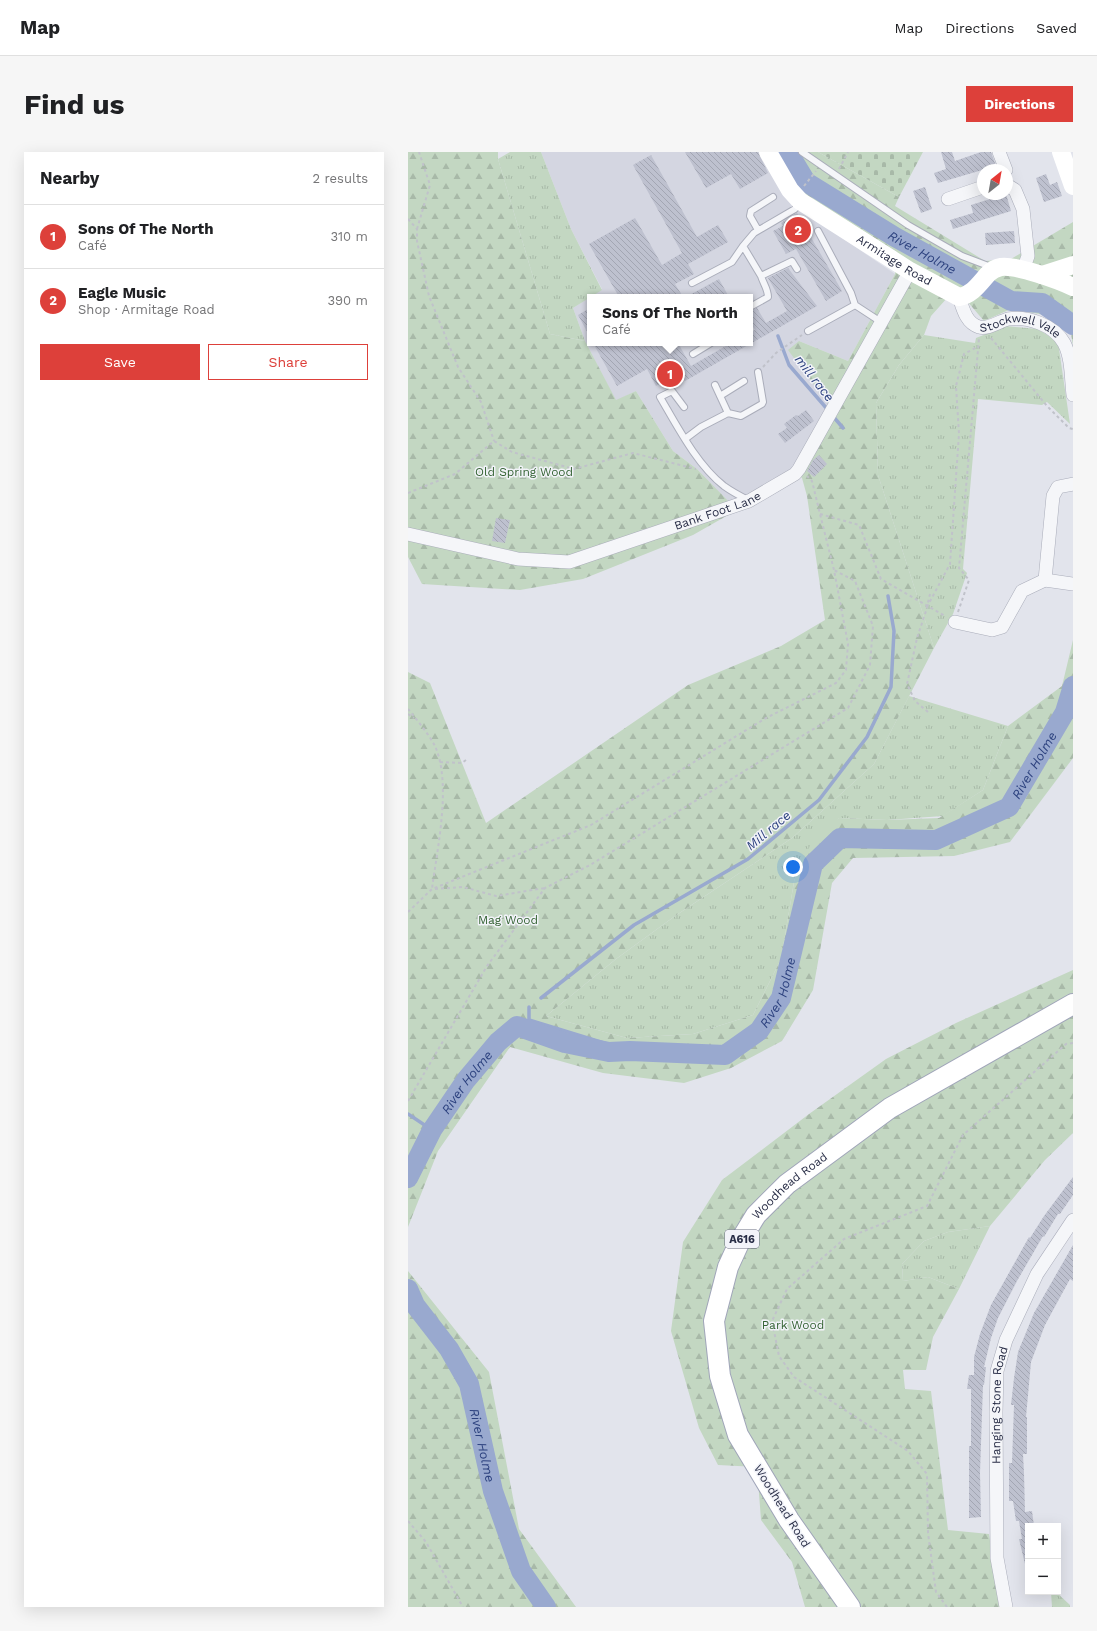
<!DOCTYPE html>
<meta charset="utf-8">
<style>
:root{--surface:#fff;--page:#f6f6f6;--text:#202124;--muted:#757577;--line:#e0e0e0;--accent:#dd403a}
body{margin:0;font-family:"Work Sans",sans-serif;background:var(--page);color:var(--text)}
.controls{position:absolute;right:12px;bottom:12px;display:grid;overflow:hidden;border-radius:0px;box-shadow:0 4px 16px #0002}
.controls button{width:36px;height:36px;display:grid;place-items:center;padding:0;border:0;border-bottom:1px solid var(--line);background:var(--surface);color:var(--text);font:20px sans-serif}
.compass{position:absolute;left:569px;top:12px;width:36px;height:36px;border-radius:50%;background:var(--surface);box-shadow:0 4px 16px #0002;rotate:31deg}
.you{position:absolute;left:385px;top:715px;width:14px;height:14px;margin:-10px;border:3px solid #fff;border-radius:50%;background:#1a73e8;box-shadow:0 0 0 6px #1a73e833}
.badge{display:grid;place-items:center;width:26px;height:26px;border-radius:50%;background:var(--accent);color:#fff;font-size:13px;font-weight:700}
.pin{position:absolute;translate:-50% -50%;border:2px solid #fff;box-shadow:0 1px 4px #0006}
.popup{position:absolute;left:179px;top:142px;width:166px;height:52px;box-sizing:border-box;display:grid;place-content:center;border-radius:0px;background:var(--surface);filter:drop-shadow(0 1px 3px #0005);font-size:13px;white-space:nowrap;color:var(--muted)}
.popup b{font-size:15px;color:var(--text)}
.popup::after{content:'';position:absolute;left:50%;top:100%;margin-left:-8px;border:8px solid transparent;border-top-color:var(--surface)}
.list{margin:0;padding:0;list-style:none}
h2{display:flex;justify-content:space-between;align-items:center;height:52px;margin:0;padding:0 16px;font-size:17px}
h2 small{font-size:13px;font-weight:400;color:var(--muted)}
.list li{display:grid;grid-template-columns:26px 1fr auto;gap:12px;align-items:center;box-sizing:border-box;height:64px;padding:0 16px;border-top:1px solid var(--line)}
.list b{display:block;font-size:15px;white-space:nowrap}
.list p{margin:0;font-size:13px;white-space:nowrap;color:var(--muted)}
.list em{font-size:13px;font-style:normal;color:var(--muted)}
.actions{display:flex;gap:8px;padding:12px 16px}
.actions a{flex:1;padding:9px 0;border:1px solid var(--accent);border-radius:0px;text-align:center;font-size:14px;color:var(--accent)}
.actions .main{background:var(--accent);color:#fff}
.map{position:relative;flex:none;width:665px;height:1455px;overflow:hidden;border-radius:0px}
header{display:flex;align-items:center;gap:24px;box-sizing:border-box;height:56px;padding:0 20px;background:var(--surface);border-bottom:1px solid var(--line)}
header strong{font-size:19px}
nav{display:flex;gap:22px;margin-inline-start:auto;font-size:14px}
.intro{display:flex;align-items:center;justify-content:space-between;box-sizing:border-box;height:96px;padding:0 24px}
h1{margin:0;font-size:28px}
.button{padding:10px 18px;border-radius:0px;background:var(--accent);color:#fff;font-size:14px;font-weight:700}
main{display:flex;gap:24px;padding:0 24px}
aside{flex:1;background:var(--surface);border-radius:0px;box-shadow:0 4px 16px #0002}
.map>svg:first-child{display:block}
.built{fill:#d4d6e1}
.grass{fill:url(#grass-tufts)}
.forest{fill:url(#forest-firs)}
.cemetery{fill:url(#cemetery-stones)}
.lines{fill:none;stroke-linecap:round;stroke-linejoin:round}
.stream{stroke:#99a9cf;stroke-width:3.5}
.river{stroke:#99a9cf;stroke-width:20}
.building{fill:url(#building-back-hatch)}
.service-casing{stroke:#aaadba;stroke-width:8}
.minor-casing{stroke:#aaadba;stroke-width:14}
.primary-casing{stroke:#a0a5b9;stroke-width:22}
.path{stroke:#c0c2ca;stroke-width:2;stroke-dasharray:3 3;stroke-linecap:butt}
.service{stroke:#f5f6f9;stroke-width:6}
.minor{stroke:#f5f6f9;stroke-width:13}
.secondary{stroke:#fff;stroke-width:18}
.primary{stroke:#fff;stroke-width:20}
.labels{text-anchor:middle;stroke-width:3;stroke-linejoin:round;paint-order:stroke}
.shield{fill:#f2f3f9;stroke:#65687c;stroke-width:1}
.shield-label{font-size:11px;font-weight:bold;fill:#282d46}
.street-label{font-size:12px;fill:#282d46;stroke:#f2f3f9}
.park-label{font-size:12px;fill:#346333;stroke:#f2f3f9}
.water-label{font-size:13px;font-style:italic;fill:#2d427f;stroke:#f2f3f9}
</style>
<header>
<strong>Map</strong>
<nav><a>Map</a><a>Directions</a><a>Saved</a></nav>
</header>
<div class="intro"><h1>Find us</h1><a class="button">Directions</a></div>
<main>
<aside>
<h2>Nearby<small>2 results</small></h2>
<ul class="list">
<li><span class="badge">1</span><div><b>Sons Of The North</b><p>Café</p></div><em>310 m</em></li>
<li><span class="badge">2</span><div><b>Eagle Music</b><p>Shop · Armitage Road</p></div><em>390 m</em></li>
</ul>
<div class="actions"><a class="main">Save</a><a>Share</a></div>
</aside>
<div class="map">
<svg width="665" height="1455" viewBox="0 0 665 1455">
<defs>
<pattern id="grass-tufts" width="24" height="20" patternUnits="userSpaceOnUse"><rect width="24" height="20" fill="#c3d7c2"/><path d="M3 7l-1-3M5 7V3M7 7l1-3M15 17l-1-3M17 17v-4M19 17l1-3" fill="none" stroke="#a8b9a8"/></pattern>
<pattern id="forest-firs" width="22" height="20" patternUnits="userSpaceOnUse"><rect width="22" height="20" fill="#c3d7c2"/><path d="M5 1l3.5 6h-7zM16 11l3.5 6h-7z" fill="#a8b9a8"/></pattern>
<pattern id="cemetery-stones" width="16" height="16" patternUnits="userSpaceOnUse"><rect width="16" height="16" fill="#c3d7c2"/><path d="M2 7V4a2 2 0 0 1 4 0v3zM10 15v-3a2 2 0 0 1 4 0v3z" fill="#a8b9a8"/></pattern>
<pattern id="building-back-hatch" width="6" height="6" patternUnits="userSpaceOnUse"><rect width="6" height="6" fill="#bec1cf"/><path d="M-1 5l2 2M0 0l6 6M5-1l2 2" fill="none" stroke="#a3a6b3"/></pattern>
</defs>
<rect width="100%" height="100%" fill="#e2e4ec"/>
<!-- built -->
<path class="built" d="M133,0h222l34,55 98,67 -47,87 -49,-20 30,64 -36,65 -62,34 -34,-35 -24,-18 -37,-60 -20,10 -31,-60 -12,-33 17,-11v46h160v-46h-160l12,-8 -31,-60z"/>
<!-- grass -->
<path class="grass" d="M102,0h31l30,77 31,61 -29,18 12,33 -35,-7 -52,-175z
M598,174l32,3 20,13 12,82 -23,-22 -5,3 -64,-6 -15,170 4,4 -14,41 -19,34 -56,-173 -2,-72 23,-38 25,-30 51,8 1,-5z
M501,544l99,30 -25,64 -40,26 -56,4 -48,-2 -44,58 -14,83 -28,56 -60,19 -66,4 -81,-22 70,-57 59,-43 117,-78 82,-74z
M582,1074l-31,63 -31,-12 -25,4 -1,-17 22,-23 24,-9z
M643,1440h5l14,13v2h-18z"/>
<!-- forest -->
<path class="forest" d="M0,0h90v7l52,175 35,7 31,59 20,-9 37,60 24,18 40,41 -44,25 -110,44 -63,11 -98,-6 -14,-27z
M372,0h38l81,45 -4,9 90,55 26,-2 62,-37v123l-2,-11 -26,-19 -34,-6 -27,12 -28,-33 -25,28 -7,19 -25,30 -23,38 2,72 56,173 -60,116 -82,74 -117,78 -59,43 -70,57 81,22 66,-4 60,-19 28,-56 14,-83 19,-38 25,-20 48,2 52,-2 44,-28 25,-64 54,-40 11,-46v118l-63,84 -56,14 -101,2 -21,25 -19,107 -31,51 -51,27 -47,15 -81,-10 -93,-26 -72,104 -30,76v-555l22,11 56,140 202,-138 93,-39 44,-26 -18,-124 -5,-18 -9,-8 36,-65 -41,-55 11,-9 49,20 47,-87 2,-22 -93,-58z
M665,818v163l-28,27 -55,66 -42,6 -24,9 -22,23 1,17 25,-4 31,12 -26,48 -7,33h-23l2,19 26,2 17,139 41,4 11,73h-195l-13,-45 -31,-42 -4,-53 -39,-2 -19,-37 -28,-97 12,-89 39,-62 87,-66 77,-55 70,-36z
M0,1119l81,101 30,157 57,78h-168z"/>
<!-- cemetery -->
<path class="cemetery" d="M410,0h105l-24,45z"/>
<g class="lines">
<!-- stream -->
<path class="stream" d="M370,184l11,29 39,45
M424,263l11,13
M133,846l93,-73 114,-66 71,-59 48,-63 24,-50 3,-56 -6,-35
M121,855v13l101,31
M0,962l24,16"/>
<!-- river -->
<g class="river">
<path id="s1" d="M380,0l18,30 89,55 116,64 31,2 31,22"/>
<path id="s2" d="M0,1026l24,-48 34,-50 32,-38 19,-16 48,17 44,9 21,-1 95,4 34,-24 22,-33 32,-134 27,-26 96,2 73,-33 56,-95 8,-26"/>
<path id="s3" d="M0,1137l7,16 34,44 20,35 24,107 28,80 25,36"/>
</g>
</g>
<!-- building -->
<path class="building" d="M277,0h73l10,21 -28,16 -9,-15 -25,14z
M533,0h11l3,9 26,-9h10l5,14 -58,17 -4,-10 12,-4z
M243,3l46,82 21,-12 10,17 -40,22 6,10 -19,10 8,13h-64l-30,-53 46,-26 27,47 20,-12 -49,-88z
M638,22l4,11 7,-3 5,14 -18,6 -8,-24z
M517,35l7,22 -11,4 -8,-22z
M598,42l5,17 -58,18 -3,-9 23,-7 -2,-8z
M389,61l45,78 -16,10 -30,-52 -10,5 -13,-23 10,-5 -2,-3z
M606,79l1,12 -29,2 -1,-12z
M380,116l29,38 -132,75 -5,-9 -24,14 -9,-17 -30,17 -24,-43h85l13,23 40,-23h19v-11l5,-2 -5,-8v-11l7,-3 9,15 21,-12 -19,-33z
M311,127l10,18h-43z
M182,156v29l-12,-22z
M398,258l8,11 -29,22 -7,-9 9,-6 -3,-4 12,-9 2,1z
M411,303l8,9 -13,13 -7,-6 6,-11z
M88,366l14,2 -5,23 -13,-2z
M665,1025v18l-13,19h-2l-14,23 -1,-1 -26,45 -19,37 -7,20 -7,29h2l-2,18h-1l-3,88 1,44 -12,1v-72h2v-57h-4l2,-14h5v-18l6,-23 11,-29 38,-68 1,1 14,-22z
M665,1093v36l-3,-2 -25,46 -14,37 -5,55h1v37h-4l1,19 1,39 7,-1 2,15h-6v38h-3l-6,-25h3l-3,-18h-3l-3,-20h-4v-38h3l2,-58h-3l3,-27 4,-26 16,-39z"/>
<g class="lines">
<defs>
<path id="service" d="M394,0l106,73 54,31 29,11
M350,78l-8,-14 1,-5 22,-14
M335,94l18,30 31,-15 5,8
M284,131l40,-21 11,-16 11,-13 41,-24 4,-7
M447,153l26,17
M342,155l18,-10c0,-8 -5,-14 -7,-21
M400,179l47,-26 -4,-12 -33,-62
M285,202l18,-11
M307,233l13,28
M312,244l24,-15
M276,255l-12,-16 -12,6c17,29 37,68 64,89 7,5 16,10 24,14
M277,287l16,-12 27,-14 13,3 21,-12 1,-2 -5,-30"/>
<g id="minor">
<path d="M591,0l7,18"/>
<path d="M599,33l8,5 8,19 5,47 -5,14"/>
<path d="M540,47l35,-12"/>
<path id="s4" d="M551,145c4,12 7,26 20,30 8,3 21,-6 29,-8 20,-3 46,6 56,24 8,15 7,36 9,52"/>
<path id="s5" d="M0,382l110,25 51,3 180,-61 46,-27 4,-5 111,-198"/>
<path d="M637,428l28,4"/>
<path d="M547,470l37,8 10,-3 20,-36 23,-11 8,-84 5,-9 15,-3"/>
<path id="s6" d="M598,1455l-9,-49 -1,-146 1,-41 9,-31 31,-66 36,-54"/>
</g>
<g id="primary">
<path id="s8" d="M442,1455l-61,-87 -51,-85 -18,-59 -6,-55 14,-54 11,-24 17,-28 31,-31 103,-76 183,-104"/>
</g>
</defs>
<!-- service casing -->
<use href="#service" class="service-casing"/>
<!-- minor casing -->
<use href="#minor" class="minor-casing"/>
<!-- primary casing -->
<use href="#primary" class="primary-casing"/>
<!-- path -->
<path class="path" d="M431,17l9,-17
M396,34l12,-15
M0,67l9,10v12l12,55 29,71 23,35 13,39
M9,77l13,-44 -11,-33
M583,186l56,68 22,22 4,1
M355,215l13,-14 26,-18
M0,341l47,-19 39,-33 18,11 62,17 59,-16 63,16
M412,362l39,11 22,54 64,37
M519,455l23,-43 9,-130 -3,-48 8,-32 15,-8
M550,460l11,-32 -10,-12 20,-230
M0,557c9,11 20,24 27,37 17,38 2,103 -3,143
M520,560l-13,-11 -8,-17 10,-46 9,-27 4,-17
M0,562l6,4
M32,610l22,1 4,-3
M27,737l28,-2 33,9 49,-8
M0,760l24,-23 159,-64 175,-107 70,-35 10,-13 2,-26 -14,-74 -14,-56 -8,-33 -5,-5
M0,949l79,-135 58,-78 45,-23 258,-157 22,-43 3,-39 -18,-45 -21,-11
M0,1369l18,21 37,65
M539,1455l-11,-15 -8,-59 -1,-59 -19,-23 -114,-74 -15,-21 -7,-35 15,-32 57,-50 83,-33 36,-71 103,-91 7,-1"/>
<!-- service -->
<use href="#service" class="service"/>
<!-- minor -->
<use href="#minor" class="minor"/>
<!-- secondary -->
<g class="secondary">
<path id="s7" d="M360,0l22,38 10,11 110,70 49,26c13,-2 20,-13 29,-23 3,-3 7,-6 13,-7 16,-2 57,13 72,20"/>
<path d="M653,0l12,34"/>
<path d="M634,123l31,-10"/>
</g>
<!-- primary -->
<use href="#primary" class="primary"/>
</g>
<g class="labels">
<!-- shield labels -->
<rect class="shield" x="317" y="1078" width="34" height="18" rx="3"/>
<g class="shield-label">
<text x="334" y="1091">A616</text>
</g>
<!-- street labels -->
<g class="street-label">
<text dy="4" stroke="none"><textPath href="#s7" startOffset="170">Armitage Road</textPath></text>
<text dy="4" stroke="none"><textPath href="#s4" startOffset="81">Stockwell Vale</textPath></text>
<text dy="4" stroke="none"><textPath href="#s5" startOffset="321">Bank Foot Lane</textPath></text>
<text dy="4" stroke="none"><textPath href="#s8" startOffset="482">Woodhead Road</textPath></text>
<text dy="4" stroke="none"><textPath href="#s6" startOffset="203">Hanging Stone Road</textPath></text>
<text transform="translate(374 1354) rotate(58)" y="4">Woodhead Road</text>
</g>
<!-- park labels -->
<g class="park-label">
<text x="116" y="324">Old Spring Wood</text>
<text x="100" y="772">Mag Wood</text>
<text x="385" y="1177">Park Wood</text>
</g>
<!-- water labels -->
<g class="water-label">
<text dy="5" stroke="none"><textPath href="#s1" startOffset="171">River Holme</textPath></text>
<text transform="translate(407 226) rotate(52)" y="5">mill race</text>
<text dy="5" stroke="none"><textPath href="#s2" startOffset="882">River Holme</textPath></text>
<text transform="translate(360 678) rotate(-40)" y="5">Mill race</text>
<text dy="5" stroke="none"><textPath href="#s2" startOffset="486">River Holme</textPath></text>
<text dy="5" stroke="none"><textPath href="#s2" startOffset="113">River Holme</textPath></text>
<text dy="5" stroke="none"><textPath href="#s3" startOffset="176">River Holme</textPath></text>
</g>
</g>
</svg>
<div class="controls">
<button>+</button>
<button>−</button>
</div>
<svg class="compass" viewBox="-18 -18 36 36"><path d="M0-13l5 13h-10z" fill="#e53935"/><path d="M0 13l5-13h-10z" fill="#757577"/></svg>
<div class="you"></div>
<div class="pin badge" style="left:262px;top:222px">1</div>
<div class="popup"><b>Sons Of The North</b>Café</div>
<div class="pin badge" style="left:390px;top:78px">2</div>
</div>
</main>
